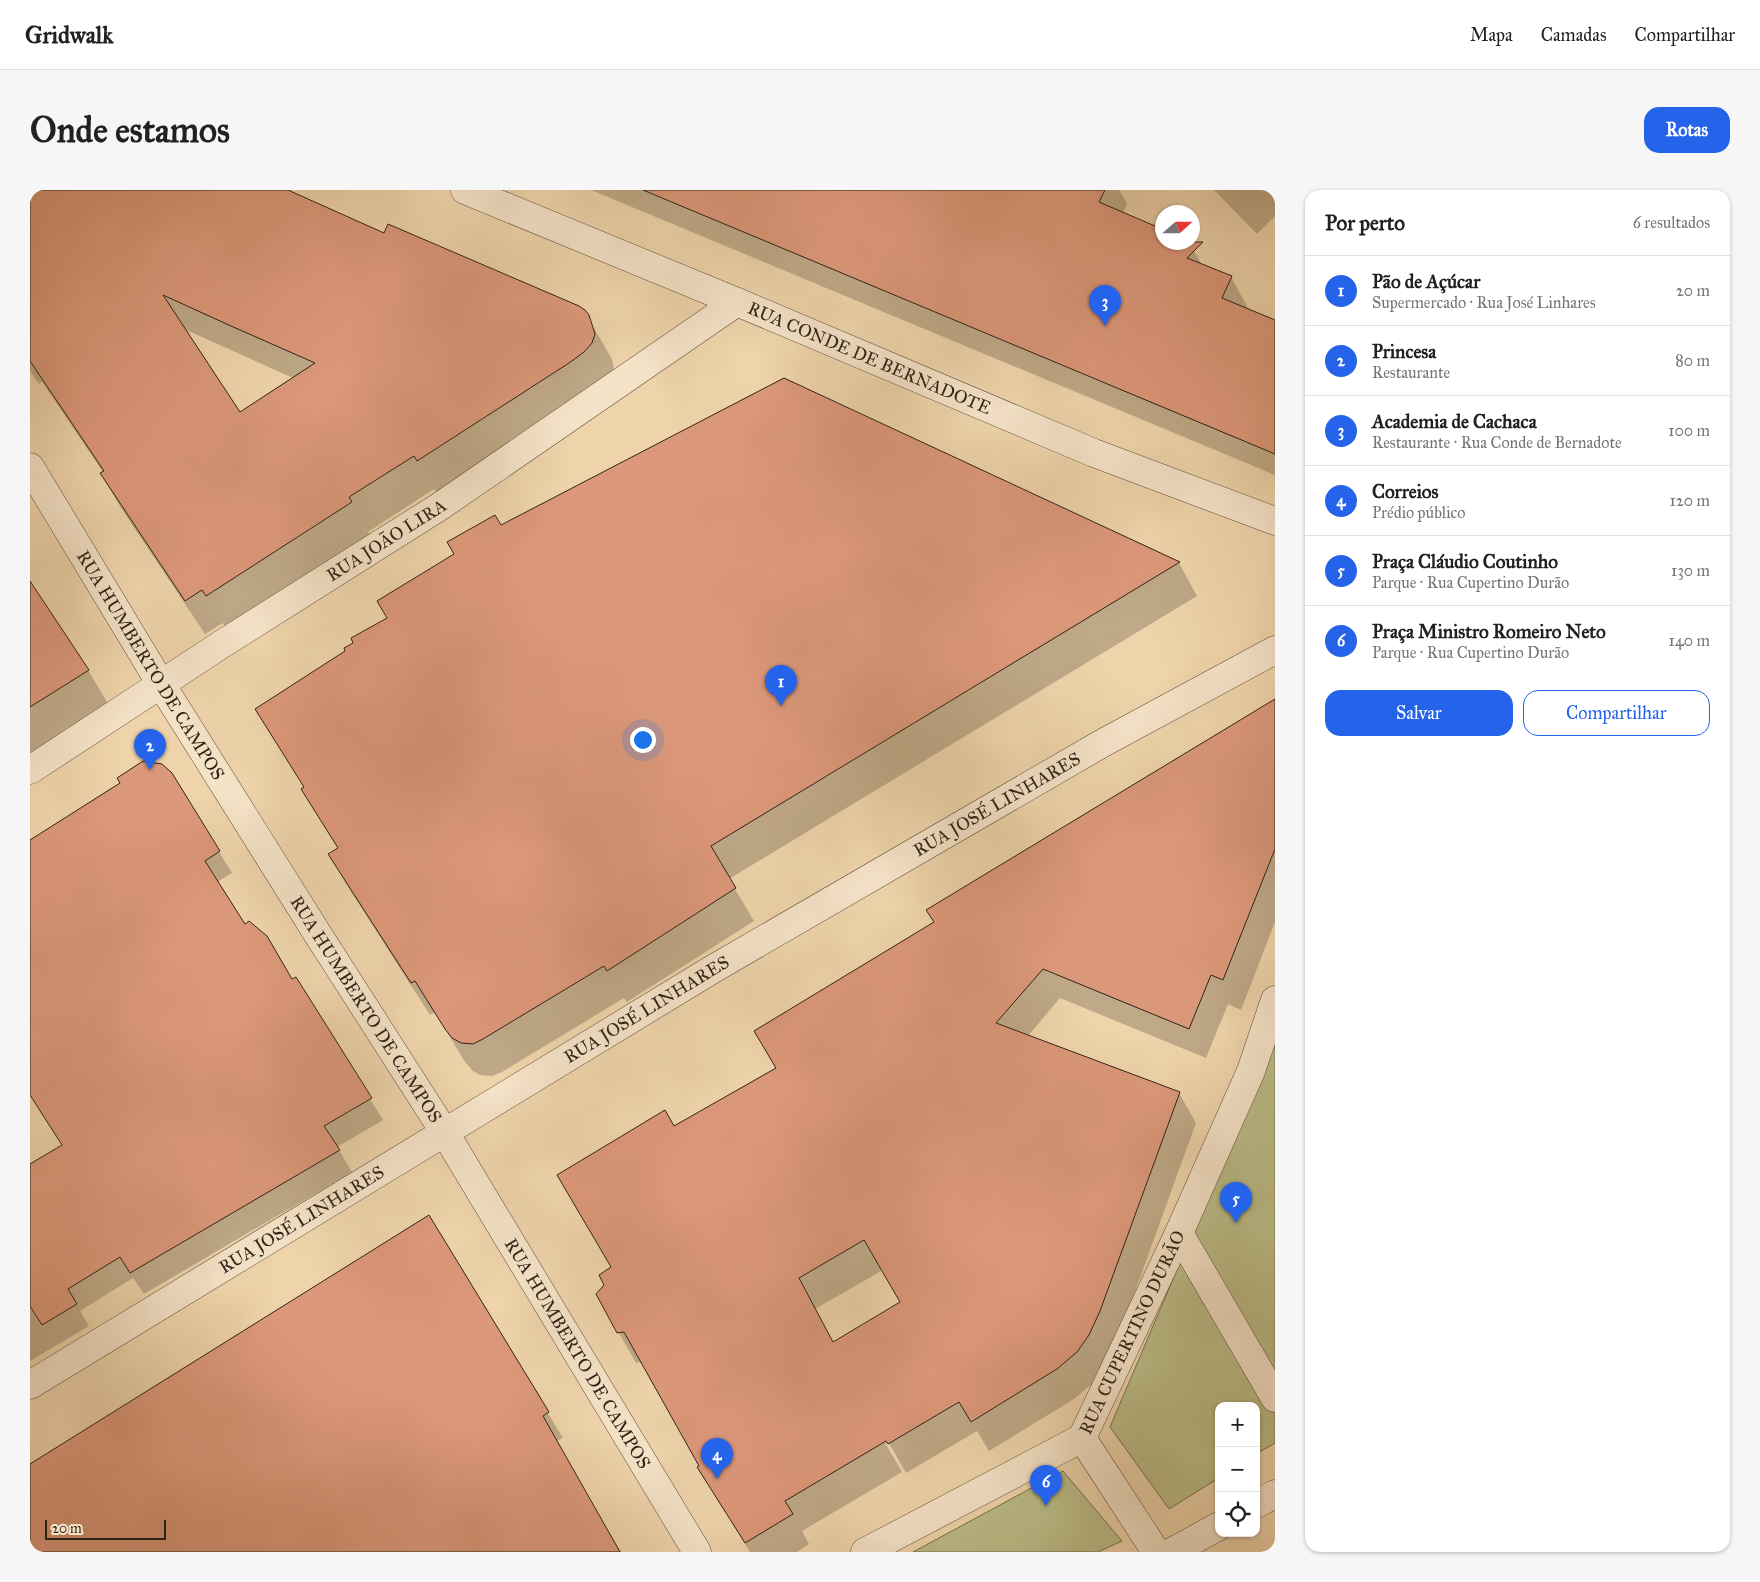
<!DOCTYPE html>
<html lang="pt">
<meta charset="utf-8">
<style>
:root{--surface:#fff;--page:#f6f6f6;--text:#202124;--muted:#757577;--line:#e0e0e0;--accent:#2563eb}
body{margin:0;font-family:"IM FELL Great Primer",serif;background:var(--page);color:var(--text)}
.controls{position:absolute;right:15px;bottom:15px;display:grid;overflow:hidden;border-radius:10px;box-shadow:0 1px 4px #0004}
.controls button{width:45px;height:45px;display:grid;place-items:center;padding:0;border:0;border-bottom:1px solid var(--line);background:var(--surface);color:var(--text);font:25px sans-serif}
.compass{position:absolute;left:1125px;top:15px;width:45px;height:45px;border-radius:50%;background:var(--surface);box-shadow:0 1px 4px #0004;rotate:69deg}
.scale{position:absolute;left:15px;bottom:12px;width:121px;box-sizing:border-box;padding-left:5px;border:2px solid #2f2318;border-top:0;font-size:14px;line-height:18px;white-space:nowrap;color:#2f2318;-webkit-text-stroke:4px #f5e3c8;paint-order:stroke}
.you{position:absolute;left:612px;top:549px;width:18px;height:18px;margin:-12px;border:4px solid #fff;border-radius:50%;background:#1a73e8;box-shadow:0 0 0 8px #1a73e833}
.badge{display:grid;place-items:center;width:32px;height:32px;border-radius:50%;background:var(--accent);color:#fff;font-size:16px;font-weight:700}
.pin{position:absolute;translate:-50% -41px;filter:drop-shadow(0 1px 2px #0008)}
.pin::after{content:'';position:absolute;top:26px;width:18px;height:15px;background:inherit;clip-path:polygon(0 0,100% 0,50% 100%)}
.list{margin:0;padding:0;list-style:none}
h2{display:flex;justify-content:space-between;align-items:center;height:65px;margin:0;padding:0 20px;font-size:21px}
h2 small{font-size:16px;font-weight:400;color:var(--muted)}
.list li{display:grid;grid-template-columns:32px 1fr auto;gap:15px;align-items:center;box-sizing:border-box;height:70px;padding:0 20px;border-top:1px solid var(--line)}
.list b{display:block;font-size:19px;white-space:nowrap}
.list p{margin:0;font-size:16px;white-space:nowrap;color:var(--muted)}
.list em{font-size:16px;font-style:normal;color:var(--muted)}
.actions{display:flex;gap:10px;padding:15px 20px}
.actions a{flex:1;padding:11px 0;border:1px solid var(--accent);border-radius:15px;text-align:center;font-size:18px;color:var(--accent)}
.actions .main{background:var(--accent);color:#fff}
.icon{flex:none;width:28px;height:28px;fill:none;stroke:currentColor;stroke-width:2;stroke-linecap:round;stroke-linejoin:round}
.map{position:relative;flex:none;width:1245px;height:1362px;overflow:hidden;border-radius:15px}
header{display:flex;align-items:center;gap:30px;box-sizing:border-box;height:70px;padding:0 25px;background:var(--surface);border-bottom:1px solid var(--line)}
header strong{font-size:24px}
nav{display:flex;gap:28px;margin-inline-start:auto;font-size:18px}
.intro{display:flex;align-items:center;justify-content:space-between;box-sizing:border-box;height:120px;padding:0 30px}
h1{margin:0;font-size:35px}
.button{padding:12px 22px;border-radius:15px;background:var(--accent);color:#fff;font-size:18px;font-weight:700}
main{display:flex;gap:30px;padding:0 30px}
aside{flex:1;background:var(--surface);border-radius:15px;box-shadow:0 1px 4px #0004}
.map>svg:first-child{display:block}
.green{fill:#bbbc87;stroke:#757050}
.shadow{fill:#0003;fill-rule:evenodd}
.building{fill:#dc987a;stroke:#2f2318;fill-rule:evenodd}
.lines{fill:none;stroke-linecap:round;stroke-linejoin:round}
.minor-casing{stroke:#5f4f3d;stroke-width:29}
.minor{stroke:#f5e3c8;stroke-width:28}
.labels{text-anchor:middle;stroke-width:4.5;stroke-linejoin:round;paint-order:stroke}
.street-label{font-size:18px;fill:#2f2318;stroke:#f5e3c8}
</style>
<header>
<strong>Gridwalk</strong>
<nav><a>Mapa</a><a>Camadas</a><a>Compartilhar</a></nav>
</header>
<div class="intro"><h1>Onde estamos</h1><a class="button">Rotas</a></div>
<main>
<div class="map">
<svg width="1245" height="1362" viewBox="0 0 1245 1362">
<rect width="100%" height="100%" fill="#efd4ab"/>
<filter id="stains"><feTurbulence type="fractalNoise" baseFrequency=".004" numOctaves="4"/><feColorMatrix values="0 0 0 0 .2 0 0 0 0 .09 0 0 0 0 .02 0 0 0 .5 -.17"/></filter>
<radialGradient id="worn" r=".72"><stop offset=".6" stop-color="#630" stop-opacity="0"/><stop offset="1" stop-color="#630" stop-opacity=".3"/></radialGradient>
<!-- green -->
<path class="green" d="M1245,850v403l-19,11v-48h-37v72l-50,31 -59,-82z
M1033,1281l59,70 -24,11h-185z"/>
<!-- shadow -->
<path class="shadow" d="M4,0h251l99,44 200,77 28,48 2,10 -3,9 -173,116 -4,-5 -66,43 3,5 -145,92 -3,-6 -18,11 -84,-126 -20,-34 2,-2 -61,-90 -3,2 -9,-13v-178zM154,139l109,49 -54,35z
M561,0h528l8,13 -4,11 39,17v11l22,5 10,4 8,14 29,12 16,29 -1,3 29,16v150z
M1184,0h61v26l-18,18z
M754,189l395,184 18,33 -468,283 25,42 -127,81 -3,-4 -122,74 -10,4 -12,-1 -7,-4 -8,-9 -30,-50 -5,3 -82,-128 -18,-32 9,-6 -17,-28 -17,-33 -49,-79 91,-57 154,-125z
M0,393l58,87 20,34 -78,50z
M1245,520v212l-34,88 -13,-6 -22,54 -146,-60 -32,38 151,57 17,30 -79,218 -23,41 -20,17 -85,52 -12,-20 -71,42 -20,-35 -3,1 19,33 -100,59 7,13 -12,8h-47l-51,-85 2,-1 -59,-104 -6,1 -17,-30 -14,-48 69,-157 103,-59 157,-146zM853,1080l18,32 -68,41 -18,-34z
M141,584l61,99 -15,9 27,43 48,56 4,-2 87,141 -46,27 15,25 -208,122 -11,-16 -53,33 9,15 -59,35v-195l33,-20 -33,-56v-249z
M398,1026l135,222 -7,3 65,111h-591v-86z"/>
<!-- building -->
<path class="building" d="M0,0h258l96,43 4,-9 191,82 6,4 4,5 6,19 -3,9 -8,9 -15,11 -152,98 -3,-5 -65,41 3,5 -146,94 -4,-6 -17,11 -85,-128 4,-2 -74,-110zM133,105l68,31 84,37 -75,49z
M613,0h462l-6,12 63,27v13h41l-16,16 45,18 -10,22 53,22v134z
M754,188l396,184 -469,284 25,42 -129,83 -3,-5 -121,73 -10,5 -12,-1 -9,-5 -7,-9 -30,-48 -4,2 -83,-129 10,-6 -37,-59 3,-2 -49,-78 90,-58 -1,-3 9,-5 -2,-5 36,-20 -10,-17 77,-47 -7,-12 48,-27 6,10z
M0,391l59,89 -59,37z
M1245,509v150l-52,131 -12,-5 -22,54 -146,-60 -47,54 184,69 -80,219 -11,24 -12,17 -20,17 -86,53 -12,-20 -71,42 -2,-3 -101,60 8,13 -48,29 -48,-76 2,-1 -75,-134 -7,1 -21,-39 8,-9 -5,-10 12,-8 -54,-92 108,-65 9,16 102,-58 -22,-37 180,-109 -8,-12zM834,1050l36,62 -67,40 -34,-64z
M113,571l19,3 10,9 48,78 -15,10 40,63 4,-3 18,15 25,43 4,-2 76,121 -48,28 16,24 -210,123 -10,-16 -52,32 9,15 -35,21 -12,-19v-142l32,-19 -32,-50v-255l90,-57 -3,-5z
M399,1025l120,197 -6,4 77,136h-590v-88z"/>
<g class="lines">
<defs>
<g id="minor">
<path id="s1" d="M435,0l272,112 357,151 181,68"/>
<path id="s2" d="M0,277l131,217 156,249 128,200 252,419"/>
<path id="s3" d="M0,580l189,-124 220,-139 298,-205"/>
<path d="M1149,1043l96,165"/>
<path id="s4" d="M0,1195l683,-416 388,-225 174,-94"/>
<path d="M1052,1248l74,114"/>
<path d="M1226,1314l19,-10"/>
<path id="s5" d="M835,1362l217,-114 97,-205 72,-162 24,-71"/>
<path d="M1142,1362l47,-26"/>
</g>
</defs>
<!-- minor casing -->
<use href="#minor" class="minor-casing"/>
<!-- minor -->
<use href="#minor" class="minor"/>
</g>
<g class="labels">
<!-- street labels -->
<g class="street-label">
<text dy="6" stroke="none"><textPath href="#s1" startOffset="438">RUA CONDE DE BERNADOTE</textPath></text>
<text dy="6" stroke="none"><textPath href="#s3" startOffset="424">RUA JOÃO LIRA</textPath></text>
<text dy="6" stroke="none"><textPath href="#s2" startOffset="232">RUA HUMBERTO DE CAMPOS</textPath></text>
<text dy="6" stroke="none"><textPath href="#s4" startOffset="1128">RUA JOSÉ LINHARES</textPath></text>
<text dy="6" stroke="none"><textPath href="#s2" startOffset="638">RUA HUMBERTO DE CAMPOS</textPath></text>
<text dy="6" stroke="none"><textPath href="#s4" startOffset="722">RUA JOSÉ LINHARES</textPath></text>
<text dy="6" stroke="none"><textPath href="#s4" startOffset="318">RUA JOSÉ LINHARES</textPath></text>
<text dy="6" stroke="none"><textPath href="#s5" startOffset="362">RUA CUPERTINO DURÃO</textPath></text>
<text dy="6" stroke="none"><textPath href="#s2" startOffset="1042">RUA HUMBERTO DE CAMPOS</textPath></text>
</g>
</g>
<rect width="100%" height="100%" filter="url(#stains)"/>
<rect width="100%" height="100%" fill="url(#worn)"/>
</svg>
<div class="controls">
<button>+</button>
<button>−</button>
<button><svg class="icon" aria-label="locate" viewBox="0 0 24 24"><circle cx="12" cy="12" r="6"/><path d="M12 2v4M12 18v4M2 12h4M18 12h4"/></svg></button>
</div>
<svg class="compass" viewBox="-18 -18 36 36"><path d="M0-13l5 13h-10z" fill="#e53935"/><path d="M0 13l5-13h-10z" fill="#757577"/></svg>
<div class="scale">20 m</div>
<div class="you"></div>
<div class="pin badge" style="left:751px;top:516px">1</div>
<div class="pin badge" style="left:120px;top:580px">2</div>
<div class="pin badge" style="left:1075px;top:136px">3</div>
<div class="pin badge" style="left:687px;top:1289px">4</div>
<div class="pin badge" style="left:1206px;top:1033px">5</div>
<div class="pin badge" style="left:1016px;top:1316px">6</div>
</div>
<aside>
<h2>Por perto<small>6 resultados</small></h2>
<ul class="list">
<li><span class="badge">1</span><div><b>Pão de Açúcar</b><p>Supermercado · Rua José Linhares</p></div><em>20 m</em></li>
<li><span class="badge">2</span><div><b>Princesa</b><p>Restaurante</p></div><em>80 m</em></li>
<li><span class="badge">3</span><div><b>Academia de Cachaca</b><p>Restaurante · Rua Conde de Bernadote</p></div><em>100 m</em></li>
<li><span class="badge">4</span><div><b>Correios</b><p>Prédio público</p></div><em>120 m</em></li>
<li><span class="badge">5</span><div><b>Praça Cláudio Coutinho</b><p>Parque · Rua Cupertino Durão</p></div><em>130 m</em></li>
<li><span class="badge">6</span><div><b>Praça Ministro Romeiro Neto</b><p>Parque · Rua Cupertino Durão</p></div><em>140 m</em></li>
</ul>
<div class="actions"><a class="main">Salvar</a><a>Compartilhar</a></div>
</aside>
</main>
